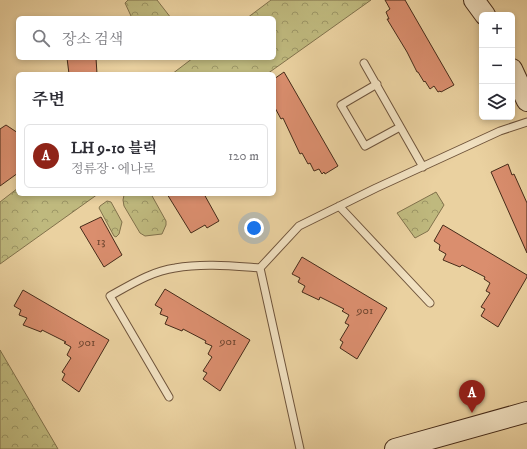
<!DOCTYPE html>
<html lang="ko">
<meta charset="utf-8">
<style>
:root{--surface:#fff;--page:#f2f2f3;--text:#2b2b33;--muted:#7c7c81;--line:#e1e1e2;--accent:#8f2418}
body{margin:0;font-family:"IM FELL DW Pica","Noto Serif KR",serif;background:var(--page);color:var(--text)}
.controls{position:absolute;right:12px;top:12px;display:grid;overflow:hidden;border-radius:6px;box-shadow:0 2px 6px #0003}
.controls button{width:36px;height:36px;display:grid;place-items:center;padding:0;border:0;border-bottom:1px solid var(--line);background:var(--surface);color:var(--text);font:20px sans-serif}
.you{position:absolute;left:254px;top:228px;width:14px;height:14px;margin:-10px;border:3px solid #fff;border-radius:50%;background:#1a73e8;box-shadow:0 0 0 6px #1a73e833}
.badge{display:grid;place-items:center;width:26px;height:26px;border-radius:50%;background:var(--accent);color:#fff;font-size:13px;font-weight:700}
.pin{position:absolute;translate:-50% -33px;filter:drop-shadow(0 1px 2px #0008)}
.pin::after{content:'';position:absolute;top:21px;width:14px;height:12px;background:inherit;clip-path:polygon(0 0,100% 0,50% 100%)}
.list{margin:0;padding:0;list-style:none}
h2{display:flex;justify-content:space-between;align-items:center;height:52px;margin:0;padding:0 16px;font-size:17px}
h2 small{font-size:13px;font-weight:400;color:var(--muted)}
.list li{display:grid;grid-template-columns:26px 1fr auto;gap:12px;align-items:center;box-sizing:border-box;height:64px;margin:0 8px 8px;padding:0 8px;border:1px solid var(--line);border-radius:6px}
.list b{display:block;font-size:15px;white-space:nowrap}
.list p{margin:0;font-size:13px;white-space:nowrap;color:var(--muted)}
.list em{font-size:13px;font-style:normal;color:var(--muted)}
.icon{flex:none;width:22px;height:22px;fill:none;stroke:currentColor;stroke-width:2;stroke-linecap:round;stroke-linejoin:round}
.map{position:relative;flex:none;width:527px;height:449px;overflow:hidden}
.search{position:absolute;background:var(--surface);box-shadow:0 2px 6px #0003;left:16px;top:16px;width:260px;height:44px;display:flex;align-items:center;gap:10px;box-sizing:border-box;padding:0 14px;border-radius:6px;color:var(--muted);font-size:15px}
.panel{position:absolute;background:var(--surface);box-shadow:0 2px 6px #0003;left:16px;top:72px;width:260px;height:124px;border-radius:6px}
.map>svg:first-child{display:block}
.park{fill:url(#park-crowns);stroke:#82724c}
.building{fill:#da8e6e;stroke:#462b19}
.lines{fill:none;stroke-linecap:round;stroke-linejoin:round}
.lane-casing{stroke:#6f543b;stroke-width:9}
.secondary-casing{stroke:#462b19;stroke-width:22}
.lane{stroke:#f1e1c1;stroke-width:7}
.secondary{stroke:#f1e1c1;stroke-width:20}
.labels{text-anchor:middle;stroke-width:3;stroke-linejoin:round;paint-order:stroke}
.number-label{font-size:12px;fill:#6b442e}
</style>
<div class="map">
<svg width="527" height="449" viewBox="0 0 527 449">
<defs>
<pattern id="park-crowns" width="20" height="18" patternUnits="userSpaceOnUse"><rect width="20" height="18" fill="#bfb97e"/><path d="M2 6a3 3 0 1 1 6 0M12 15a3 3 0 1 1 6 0" fill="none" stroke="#9d9766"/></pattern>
</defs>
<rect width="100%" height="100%" fill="#ead1a0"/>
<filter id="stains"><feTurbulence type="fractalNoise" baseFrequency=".005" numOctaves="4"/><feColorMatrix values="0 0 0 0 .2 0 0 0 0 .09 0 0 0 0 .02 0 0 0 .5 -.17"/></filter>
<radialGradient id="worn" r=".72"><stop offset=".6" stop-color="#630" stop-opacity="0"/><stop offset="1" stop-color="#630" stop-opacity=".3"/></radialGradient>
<!-- park -->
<path class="park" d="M128,0h29l14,18h-41l1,-2 -6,-13z
M271,0h100l-104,74h-95l21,-16h81v-40h-27z
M18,188v6h80l-98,70v-62z
M436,192l8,13 -16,26 -13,7 -18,-25z
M126,194h25l15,27v4l-4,9 -17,2 -5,-3 -16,-27 -1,-6 1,-5z
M107,201l4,1 11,20 -3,12 -3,3 -2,-1 -15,-28 1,-2z
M0,350l58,99h-58z"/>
<!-- building -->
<path class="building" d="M385,0h20l49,85 -13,7 -1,-1 -2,1 -4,-6 -4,3 -5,-8 -1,1 -6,-10h-1l-10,-20 -20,-33h2l-3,-7 4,-3z
M67,58h29l1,16h-28z
M284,72l54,94 -13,8 -1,-2 -2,2 -3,-5 -5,2 -4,-8 -2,1 -6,-11 -2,1 -17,-36 -2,1 -7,-13v-27z
M6,125l12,8v40l-18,13v-57z
M508,164l4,11 2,-1 13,29v50l-36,-81z
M167,194h37l15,27 -12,7 -2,-3 -14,8z
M101,217l21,38 -18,12 -24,-40z
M443,225l84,50v2l-29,50 -17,-11 4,-7 -4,-2 9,-14 -4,-2 4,-8 -6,-4 1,-2 -23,-12 -2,2 -17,-7 3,-6 -7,-4 1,-5 -6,-4z
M302,257l85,51 -30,51 -17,-11 3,-6 -3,-2 9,-15 -4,-2 4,-8 -7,-4 2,-2 -24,-12 -1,3 -17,-8 3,-6 -7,-4 2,-4 -8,-4z
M165,289l85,51 -30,51 -17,-12 4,-6 -4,-2 9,-14 -4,-3 4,-8 -7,-3 1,-2 -23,-12 -1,2 -17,-7 3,-7 -8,-3 2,-5 -7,-4z
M23,290l86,50 -30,52 -17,-12 3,-6 -3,-2 9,-14 -4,-3 4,-8 -7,-4 2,-1 -24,-12 -1,2 -18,-7 4,-7 -8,-3 2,-5 -7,-4z"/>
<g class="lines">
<defs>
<path id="lane" d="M364,63l59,104
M377,84l-36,21 24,41 35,-19
M339,206l91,97
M260,268l40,181
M169,397l-59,-101c20,-11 42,-25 65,-28 28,-5 57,-2 85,0l39,-42 77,-38 124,-57 27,-9"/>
<path id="secondary" d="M474,0l11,15
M512,69l15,32
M395,449l132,-37"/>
</defs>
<!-- lane casing -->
<use href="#lane" class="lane-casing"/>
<!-- secondary casing -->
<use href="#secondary" class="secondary-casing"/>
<!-- lane -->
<use href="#lane" class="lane"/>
<!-- secondary -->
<use href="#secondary" class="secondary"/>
</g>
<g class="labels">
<!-- number labels -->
<g class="number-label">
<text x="101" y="245">13</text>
<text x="365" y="314">901</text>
<text x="228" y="345">901</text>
<text x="87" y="346">901</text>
</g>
</g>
<rect width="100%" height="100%" filter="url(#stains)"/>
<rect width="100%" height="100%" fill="url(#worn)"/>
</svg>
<div class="controls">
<button>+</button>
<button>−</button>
<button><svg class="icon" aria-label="layers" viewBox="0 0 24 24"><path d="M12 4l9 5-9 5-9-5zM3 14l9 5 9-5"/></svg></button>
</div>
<div class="you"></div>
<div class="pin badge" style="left:472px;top:413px">A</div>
<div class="search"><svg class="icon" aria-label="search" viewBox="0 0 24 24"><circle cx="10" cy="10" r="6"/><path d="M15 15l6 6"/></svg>장소 검색</div>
<section class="panel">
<h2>주변<small></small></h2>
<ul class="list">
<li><span class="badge">A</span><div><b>LH 9-10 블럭</b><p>정류장 · 에나로</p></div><em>120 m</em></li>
</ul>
</section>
</div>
